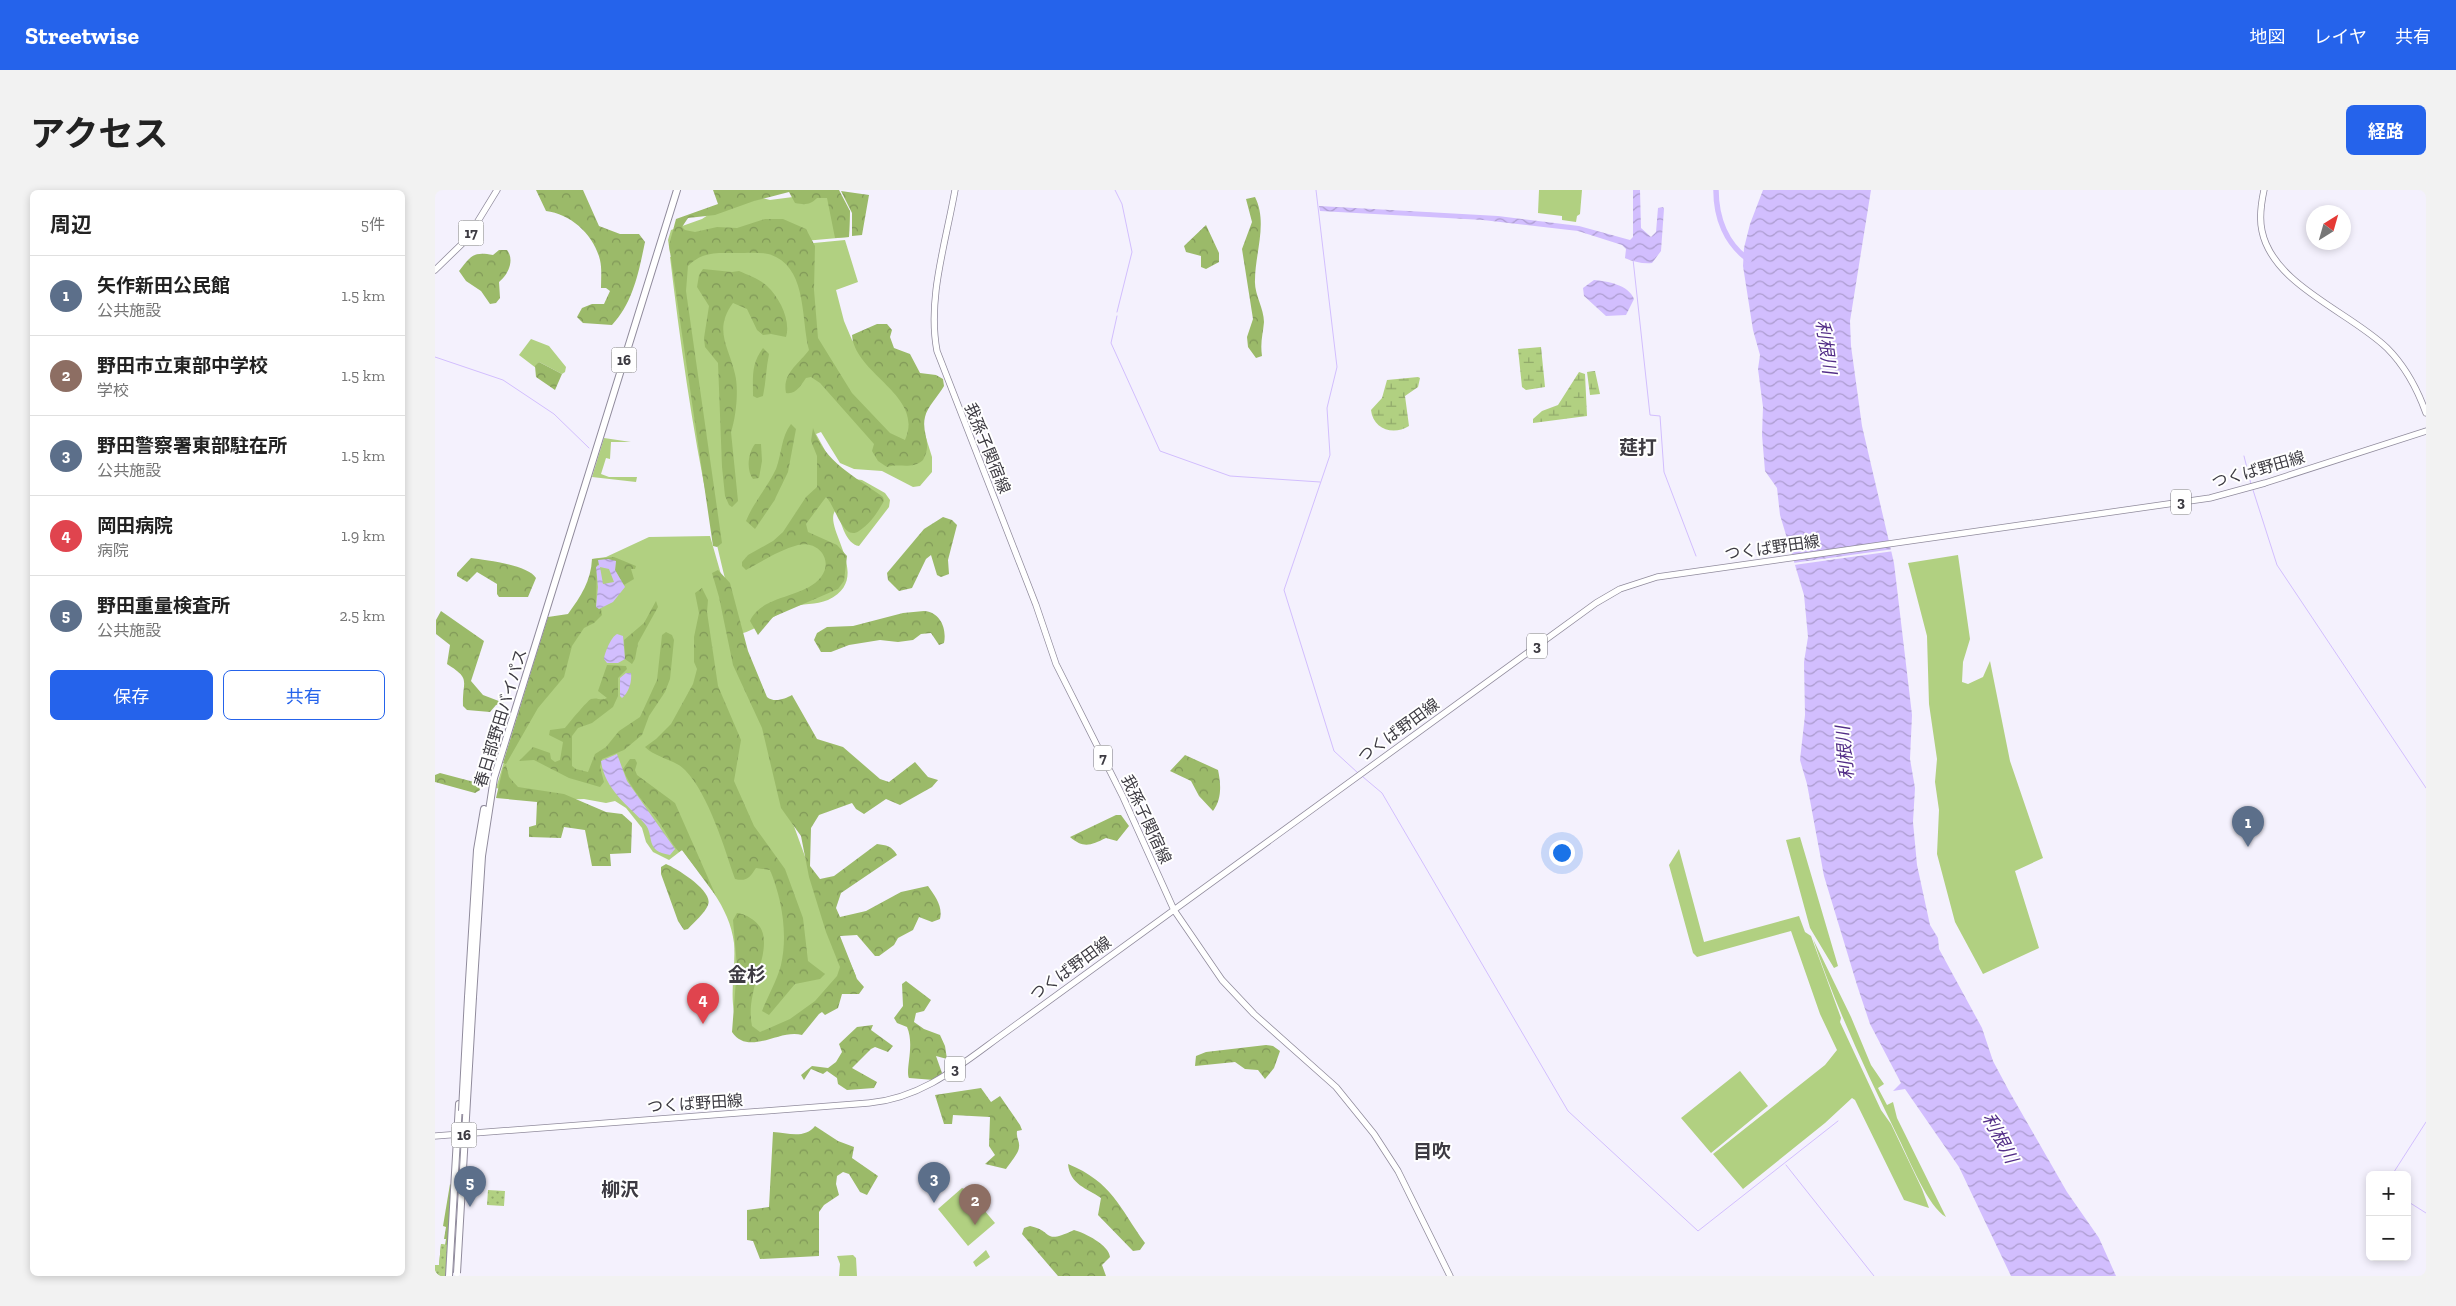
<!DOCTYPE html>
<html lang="ja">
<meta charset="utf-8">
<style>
:root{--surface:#fff;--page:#f2f2f2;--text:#222;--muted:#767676;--line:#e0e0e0;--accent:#2563eb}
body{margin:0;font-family:"Zilla Slab","Noto Sans JP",serif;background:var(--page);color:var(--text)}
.controls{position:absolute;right:15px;bottom:15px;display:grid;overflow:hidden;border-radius:8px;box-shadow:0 2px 8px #0003}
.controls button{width:45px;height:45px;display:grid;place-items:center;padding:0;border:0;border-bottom:1px solid var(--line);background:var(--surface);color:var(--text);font:25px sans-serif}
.compass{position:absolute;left:1871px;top:15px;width:45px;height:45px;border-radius:50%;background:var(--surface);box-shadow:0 2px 8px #0003;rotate:37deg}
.you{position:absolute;left:1126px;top:662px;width:18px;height:18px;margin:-12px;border:4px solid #fff;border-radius:50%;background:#1a73e8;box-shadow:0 0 0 8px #1a73e833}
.badge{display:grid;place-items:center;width:32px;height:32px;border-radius:50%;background:var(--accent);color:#fff;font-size:16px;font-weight:700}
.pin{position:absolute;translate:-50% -41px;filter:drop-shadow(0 1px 2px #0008)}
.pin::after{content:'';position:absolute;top:26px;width:18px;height:15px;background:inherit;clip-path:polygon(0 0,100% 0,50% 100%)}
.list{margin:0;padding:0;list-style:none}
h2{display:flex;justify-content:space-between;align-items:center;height:65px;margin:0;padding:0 20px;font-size:21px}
h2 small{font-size:16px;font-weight:400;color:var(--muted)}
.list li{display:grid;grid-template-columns:32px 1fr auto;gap:15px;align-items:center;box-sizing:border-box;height:80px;padding:0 20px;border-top:1px solid var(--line)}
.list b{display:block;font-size:19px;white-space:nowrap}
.list p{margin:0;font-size:16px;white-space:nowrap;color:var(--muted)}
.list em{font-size:16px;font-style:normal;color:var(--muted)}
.actions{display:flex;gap:10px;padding:15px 20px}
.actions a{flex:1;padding:11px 0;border:1px solid var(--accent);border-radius:8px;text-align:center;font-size:18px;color:var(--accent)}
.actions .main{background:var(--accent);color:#fff}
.map{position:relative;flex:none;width:1991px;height:1086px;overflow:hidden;border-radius:8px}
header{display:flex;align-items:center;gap:30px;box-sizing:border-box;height:70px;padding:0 25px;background:var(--accent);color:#fff}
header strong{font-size:24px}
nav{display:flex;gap:28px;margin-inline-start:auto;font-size:18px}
.intro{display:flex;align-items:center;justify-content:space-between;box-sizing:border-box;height:120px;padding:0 30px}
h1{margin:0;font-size:35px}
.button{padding:12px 22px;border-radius:8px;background:var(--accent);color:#fff;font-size:18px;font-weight:700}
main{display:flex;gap:30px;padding:0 30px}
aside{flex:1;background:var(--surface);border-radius:8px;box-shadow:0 2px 8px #0003}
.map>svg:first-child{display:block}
.green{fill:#b1d081}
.forest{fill:url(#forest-crowns)}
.wetland{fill:url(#wetland-marsh)}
.park{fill:url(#park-dots)}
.water{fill:url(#water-waves);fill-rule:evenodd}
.pier{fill:#f4f1fd}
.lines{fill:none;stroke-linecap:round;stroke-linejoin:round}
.stream{stroke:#d2befe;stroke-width:1}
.river{stroke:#d2befe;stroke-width:5.5}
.major-casing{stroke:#908b9c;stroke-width:7}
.highway-casing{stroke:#908b9c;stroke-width:8}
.major{stroke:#fff;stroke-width:5.5}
.highway{stroke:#fff;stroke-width:6}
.highway-bridge-casing{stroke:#908b9c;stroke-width:8;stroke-linecap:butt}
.highway-bridge{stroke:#fff;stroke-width:6}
.labels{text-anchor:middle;stroke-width:4;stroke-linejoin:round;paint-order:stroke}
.shield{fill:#fff;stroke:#77767b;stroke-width:1}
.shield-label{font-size:15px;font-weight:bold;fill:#3d3b42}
.street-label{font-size:16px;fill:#3d3b42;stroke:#fff}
.water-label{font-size:18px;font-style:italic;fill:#522d87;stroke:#fff}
.quarter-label{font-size:19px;font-weight:bold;fill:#3d3b42;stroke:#fff}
</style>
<header>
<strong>Streetwise</strong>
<nav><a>地図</a><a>レイヤ</a><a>共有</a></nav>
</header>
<div class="intro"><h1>アクセス</h1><a class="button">経路</a></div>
<main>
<aside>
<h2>周辺<small>5件</small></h2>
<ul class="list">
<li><span class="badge" style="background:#5c6f8a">1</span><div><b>矢作新田公民館</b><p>公共施設</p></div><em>1.5 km</em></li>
<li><span class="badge" style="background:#8d6e63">2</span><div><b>野田市立東部中学校</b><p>学校</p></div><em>1.5 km</em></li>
<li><span class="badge" style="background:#5c6f8a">3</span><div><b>野田警察署東部駐在所</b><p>公共施設</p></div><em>1.5 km</em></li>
<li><span class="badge" style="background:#e0444e">4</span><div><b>岡田病院</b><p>病院</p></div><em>1.9 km</em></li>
<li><span class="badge" style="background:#5c6f8a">5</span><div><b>野田重量検査所</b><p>公共施設</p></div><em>2.5 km</em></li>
</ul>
<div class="actions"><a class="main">保存</a><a>共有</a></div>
</aside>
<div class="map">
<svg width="1991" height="1086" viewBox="0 0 1991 1086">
<defs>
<pattern id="forest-crowns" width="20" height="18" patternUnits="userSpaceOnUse" patternTransform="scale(1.25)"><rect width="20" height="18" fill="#9bba69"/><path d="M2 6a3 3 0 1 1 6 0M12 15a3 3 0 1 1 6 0" fill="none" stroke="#809858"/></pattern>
<pattern id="wetland-marsh" width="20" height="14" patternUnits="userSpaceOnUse" patternTransform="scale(1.25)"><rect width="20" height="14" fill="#b1d081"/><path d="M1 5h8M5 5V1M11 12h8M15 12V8" fill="none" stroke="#91aa6b"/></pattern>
<pattern id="park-dots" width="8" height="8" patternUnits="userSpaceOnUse" patternTransform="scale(1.25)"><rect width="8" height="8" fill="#b1d081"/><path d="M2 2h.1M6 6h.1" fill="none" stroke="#91aa6b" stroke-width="1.8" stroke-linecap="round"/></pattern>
<pattern id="water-waves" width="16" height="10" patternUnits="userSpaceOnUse" patternTransform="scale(1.25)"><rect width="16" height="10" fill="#d2befe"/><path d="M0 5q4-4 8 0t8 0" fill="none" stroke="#ac9ccf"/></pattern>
</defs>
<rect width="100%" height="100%" fill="#f4f1fd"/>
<!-- green -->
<path class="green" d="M1104,0h43l-2,24 -3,2 -1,6 -14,-2v-4l-24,-3z
M396,2l19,19 -1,26 -179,16 -2,-13 3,-10 31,-11 9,-6 51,-15 8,2z
M410,50l13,42 -22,8 8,31 8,19 65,69 15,48v15l-12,14 -7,1 -31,-16 -28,-2 -14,-6 -19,-31 -5,2 21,38 8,6 17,2 23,13 5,7 -1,7 -30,39c-13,-2 -18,-23 -21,-33l-3,-2c-12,18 39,68 -7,89 -12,5 -26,3 -38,8 -18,8 -31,21 -50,26 -36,-123 -55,-251 -70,-377z
M96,149l18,7 17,21 -1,5 -3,2 -23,-12 -3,6 -17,-13z
M169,248l27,4h-20l-1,17 -4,-1 -5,16 8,3h28l-1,5 -44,-5z
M275,346l81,282 20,55 45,103 -79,57 -33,1 3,-21 -13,-1c-4,-23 2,-46 0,-69 -4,-36 -32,-66 -52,-93l-13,10 -16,-8 -7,-10 -4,-14 -16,-20 -11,-7 -9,2 -22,-4 -27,1 -61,-12 42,-138 35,-22 21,-53 -2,-16 14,-2 43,-20z
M1523,365l12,84 -7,23 -1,20 6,2 15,-7 7,-16 20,100 33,97 -28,13 24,77 -56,26 -28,-52 -18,-68 2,-44 -4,-28 2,-23 -8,-55 -2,-68 -19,-73z
M1365,647l38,129 -4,2 -24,-40 -24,-88z
M1244,659l25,93 95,-26 6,16 6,4 30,82 -1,4 41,88 10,14 31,65 7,19 -25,-8 -49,-100 -3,-2 -27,25 -82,66 -30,-35 112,-89 12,-15 -17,-36 -29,-83 -94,26 -4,-4 -24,-88z
M1378,749l38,78 20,48 13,19 -6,4 9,17 6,-3 4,16 49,99c-18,-10 -37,-58 -47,-78 -32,-66 -63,-131 -86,-200z
M1305,881l28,35 -57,47 -30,-35z
M527,998l5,2 28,33 -27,23 -30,-37z
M551,1060l4,7 -14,10 -3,-5z
M418,1065l3,3 1,18h-18l1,-12 -3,-8z"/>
<!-- forest -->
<path class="forest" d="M101,0h47l16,36 21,8h19l6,8c-6,29 -12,61 -33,83l-29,-2 -6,-6 5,-9 10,-4h12l6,-13 -4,-3h-5c0,-9 1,-20 -1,-28 -6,-25 -29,-46 -54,-49z
M278,0h126l11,21 -1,26 -14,1 -8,-40h-10c-7,7 -12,7 -22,5l-6,-11 -35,9 -39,14 -27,3 -6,9 3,3 10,2 22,-5 20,1 28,-9h18l23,10 9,17 -1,44 4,48 34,55 38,40 15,7c20,-45 -50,-65 -53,-105l25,-11h10l5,6 -2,7 4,11 16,6 10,19 16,2 7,4 1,7c-5,9 -17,21 -19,31 -4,16 8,26 -2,43 -11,10 -23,3 -36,7l-9,-6 -6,-10 2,-7 -54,-61 -9,-6 -5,1c-5,7 -10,17 -20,15 -4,-20 13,-29 23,-43 -8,-30 -2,-77 -33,-93 -11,-6 -27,-4 -39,-4 -20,0 -34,-2 -49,13l-2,25 36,252 -5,4 -4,-1 -44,-301 7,-26 42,-15z
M406,1l28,4 -7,40 -10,1v-23z
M820,7c13,26 0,56 0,83 -1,14 9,28 9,42 -1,12 -4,20 -2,34l-6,2 -8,-11 -1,-10 6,-18 -11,-70 10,-27 -6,-23z
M771,35l13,28v9l-13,7 -5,-2v-11l-15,-4 -2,-6z
M64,60h8c8,10 1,25 -8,32l1,16 -4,5 -6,1 -9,-13 -15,-10 -7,-10c12,-15 14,-20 34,-16z
M268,79l29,3 7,-1c9,4 21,8 28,15 13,12 24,35 19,51l-15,-3 -8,1 -6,-5 -10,-21 -14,-6c-20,27 -4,44 2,71 4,16 1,43 -4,58l7,69 -6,6 -3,-2 -4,-9 -3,-29 -4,-104 -13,-16 -1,-9 5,-32 -12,-19 2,-12z
M328,158l6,6c-3,14 -3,28 -6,42l-6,2 -4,-2c0,-19 -2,-32 10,-48z
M104,172l23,12 -7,16 -19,-13 -1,-11z
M356,234l5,5 -8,43 -14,29 -19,28 -9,-8c7,-18 21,-33 30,-52 6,-16 5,-32 15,-45z
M378,238c11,34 43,49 70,69l1,4c-7,12 -13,22 -25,30 -16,11 -24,-26 -33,-34l-20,27 2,8 29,13 10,11 -3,25 -6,8 -65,28 -15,18 -8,-14c12,-27 54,-22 71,-44 13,-17 -3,-37 -23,-32 -19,5 -35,16 -52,25l-4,-4v-4l6,-7 25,-14 10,-9 23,-35 11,-10v-31l-6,-15z
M320,254h6l1,17 -3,17 -6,1c-7,-9 -5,-26 2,-35z
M508,327l9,3 5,5 -9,35 1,14 -8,3 -4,-2 -6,-20 -5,4 -14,29 -13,3 -11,-11 -1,-7 37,-44z
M179,367l22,9 -1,3h-4l3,10 -10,6 -9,-15 1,-9 -19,4 -1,42 5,2 1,6 -8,8 -10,5 -12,18 -8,31 -26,31 -32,56 -3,-1 45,-146 20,-3c13,-18 23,-33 24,-55z
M36,368c15,2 57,7 65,20l-8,19h-29l-2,-3v-10l-20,-12 -10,10 -10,-6v-3z
M283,380l12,13 18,68 19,46c7,6 18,2 25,-2l25,44 26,8 37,32 9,3 26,-20 13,15 10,3 -6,7 -32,18 -14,-6 -22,15 -8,-5 -4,-6 -33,12 -8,13 -1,38 10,13 14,-3 43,-32c9,1 15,2 20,11l-56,38 -5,15 4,9 26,-6 35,-19 27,-6c7,10 15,20 12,33l-8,3 -13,-5 -6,13 -15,8 -4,7 -15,11h-4l-18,-21 -17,1 17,43 7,8 -5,7h-17l-4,14 -13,7 -3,-3 -3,2 -17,21c-22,-7 -53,22 -70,-3l5,-65 -4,-47 4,-7c10,1 24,10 26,21 6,25 -18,59 -11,92l8,6 30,-13 25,-18 22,-25 3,-9 -14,-35 -17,-55 -8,-41 -20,-28 -19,-80 -29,-63 -14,-68 -7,-24z
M267,398l6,12 -1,12 11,74 23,54 -7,41 20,45 31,43 18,49 5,43 17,13 -5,5 -25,5 -26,31 -7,-4c6,-15 15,-31 19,-46 7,-31 1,-66 -11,-95l-14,-2c-6,9 -9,14 -21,11 -11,-32 -26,-84 -50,-109 -9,-10 -29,-12 -40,-23l11,-8 15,-15 22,-40 4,-15 -3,-7v-25l5,-24 -4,-20z
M221,411l2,6 -20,36 -3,16 -3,5 -7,-5 -1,-19 20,-17z
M6,421l43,30 -13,40 12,14 21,8 -8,2 -6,7 -23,-2 -4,-4c-1,-27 9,-26 -16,-42l3,-19 -14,-11v-14z
M489,421c16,1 23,17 20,32l-5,2 -8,-12 -10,1 -8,6 -15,2 -18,-2 -31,5 -18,7h-10l-7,-12 3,-7 10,-6 26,-1 50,-13z
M231,442l6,3 2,5 -4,39 -5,13 -16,24 -7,19 -18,15 -22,9 -2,8 4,15 -4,5 -31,-9 -35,-18 -15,1 14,-14 17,6 1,6 4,3 5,-2 3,-18 -14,-7 1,-5 15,-2c3,-4 23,-28 26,-29 6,-2 10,2 16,-1l-9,-7 9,-26 19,1 1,3 -9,9v18l-5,11 -21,16 -14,5 -6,8v30l4,3 12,3 7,-18 11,-7 13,-16 21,-14 17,-37 5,-45z
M750,565l33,15c3,14 4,29 -5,41l-14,-15 -8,-15 -21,-10z
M195,569h5l2,4 -2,7 2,5 38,28 41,93 -34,-46 -3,2c-9,-10 -13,-20 -20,-30 -12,-17 -29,-33 -36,-53z
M71,575l3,12 9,10 46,7 42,18 16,2 10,9 -1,30 -21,1 1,12h-19l-7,-36 -21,-3 -3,11 -32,-1v-10l7,-2 1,-23 -41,-4 7,-30z
M5,583l34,9 4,2 2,6 -5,3 -40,-11v-7z
M681,625h5l8,11 -12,15 -11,-3c-15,7 -22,11 -36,-1z
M231,674c10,4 48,27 42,41 -3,8 -14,17 -20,24l-4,1 -6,-9 -17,-47v-7z
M471,791l25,19 -7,11 -8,2 -2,9 10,7 16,6 5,11 2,13 -11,-3 6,17 -8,7 -25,-2c-4,-8 6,-33 -2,-51l-10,-4 -3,-5 9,-12 -1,-22z
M438,835l-2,5 22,16 -5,6 -13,-5 -4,2 -19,19 25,14 -3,6 -27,2 -9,-6 -1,-6 -10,-7 -4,3 -12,-5 -7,11 -3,-5 11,-9 16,2 8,-6 6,-10 -3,-8 18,-17z
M831,855l7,1 7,5 -6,17 -9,11 -7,-9 -13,-1 -10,-7 -40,4 1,-10 10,-4z
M546,898l10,14 9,-6 20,29 2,5 -5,1c-1,7 3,11 2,16 0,6 -9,16 -13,22l-21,-5 10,-9 -6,-9 1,-29 -37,-2 -1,9h-8l-9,-29z
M380,936l23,15 16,6 -2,11 26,18 -11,19 -7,-3 -11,-18 -6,-2 -6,4 -1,8 3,11 -15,10 -5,7v44l-59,3 -7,-18 -6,-1v-30l22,-3 4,-75c15,1 32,7 42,-6z
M633,974c44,18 51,43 77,79l-5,7 -7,1 -35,-36 3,-17c-14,-10 -31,-13 -33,-34z
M15,994l1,1 -5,91h-11v-11h4l2,-21 4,1 1,-6h-2l2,-12 -3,-1z
M595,1036c24,5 12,19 44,4 11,3 35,15 36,27l-8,8 4,11h-48l-36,-42 2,-6z"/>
<!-- wetland -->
<path class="wetland" d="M1106,157l4,40 -19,3 -4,-3 -4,-38z
M1160,181l5,23 -10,1 -3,-23z
M1144,182l6,2 2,42 -54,7v-4l9,-8 16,-6z
M983,187l2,1 -2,9 -13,9 4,30c-16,10 -36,3 -38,-16l11,-12 5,-18z"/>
<!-- park -->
<path class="park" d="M53,1000l17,1 -1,15 -17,-1z
M6,1054l7,1 -2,31h-11v-11h4z"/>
<!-- water -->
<path class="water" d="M1198,0h7l1,38 10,9 5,-5 2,-24 5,-1 1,2 -3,42 -9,12c-8,1 -19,-1 -27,-5l1,-9 -4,-4 -44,-14 -95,-11 -163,-9 -1,-5 179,10 81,10 51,14 3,-3z
M1328,0h108l-21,131 1,25 11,80 32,137 18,152 -2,44 5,29 -2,34 4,43 13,60 8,13 1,11 43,79 11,33 16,30 58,101 32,46 17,38h-105l-52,-109 -54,-78 -12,2 8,-8 -31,-59 -13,-39 -33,-109 -17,-92 -7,-24 5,-45 -1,-53 4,-25 -4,-42 -24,-80 -3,-27 -12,-17 -3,-36 1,-28 -5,-38 2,-14 -7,-25 -10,-64 1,-18 6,-24z
M1159,90c13,1 35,5 40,19l-8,16 -20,1 -22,-20 -1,-8z
M173,369l8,2 -1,9 10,17 -12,15 -14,7 -3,-2 2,-20 -2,-20 3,-2 -1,-5zM165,377l9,2 5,13 -11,2z
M182,444l6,2 2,23 -7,4h-11l-3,-4c1,-7 7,-22 13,-25z
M191,483h5c1,9 -2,19 -9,25l-2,-2v-18z
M182,564l10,27 48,68 -5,6c-26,-4 -15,-19 -25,-31 -18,-20 -40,-34 -44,-63z"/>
<!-- pier -->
<path class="pier" d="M1459,359v2l-100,14 -1,-2z"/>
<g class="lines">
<!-- stream -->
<path class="stream" d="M680,0l7,14 10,48 -15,60
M881,0l21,177 -10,41 3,47 -46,135 50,161 24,22
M1198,69l17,156 10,1 4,56 32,84
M682,126l-6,27 49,108 70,25 90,6
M0,167l68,23 51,34 35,34
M1809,266l7,28
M1818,300l24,75 149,223
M928,587l19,16 186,318 130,120 140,-110
M1351,975l88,111
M1957,985l34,-53
M1972,1011l19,12"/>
<!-- river -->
<path class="river" d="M1281,0c0,28 10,54 33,70"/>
<defs>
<path id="major" d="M520,0c-9,52 -28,109 -18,161l99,254 20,59 67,133 51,113 48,70 32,34 82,73 38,47 24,37 52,105
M1829,0c-3,14 -5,28 -2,41 11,54 88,81 125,117 19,19 30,40 39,65
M0,80l32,-31 30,-49
M0,946l434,-33c55,-5 94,-40 137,-71l590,-429 24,-14 37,-12 553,-79 55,-15 161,-52"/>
<path id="highway" d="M33,807l9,-147 7,-41
M38,807l9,-141 12,-78 183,-588
M14,1086l10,-172"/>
</defs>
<!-- major casing -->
<use href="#major" class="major-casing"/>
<!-- highway casing -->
<use href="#highway" class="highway-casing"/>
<!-- major -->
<use href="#major" class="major"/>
<!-- highway -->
<use href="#highway" class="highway"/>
<defs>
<path id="highway-bridge" d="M27,921l6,-114
M22,1083l16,-276"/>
</defs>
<!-- highway-bridge casing -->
<use href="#highway-bridge" class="highway-bridge-casing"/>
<!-- highway-bridge -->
<use href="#highway-bridge" class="highway-bridge"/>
</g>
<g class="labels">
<!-- shield labels -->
<g class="shield">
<rect x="23.5" y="30.5" width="25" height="25" rx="4"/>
<rect x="176.5" y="157.5" width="25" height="25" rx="4"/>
<rect x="1736" y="299.5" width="20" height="25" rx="4"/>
<rect x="1092" y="443.5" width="20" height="25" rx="4"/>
<rect x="659" y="555.5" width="18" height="25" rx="4"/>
<rect x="510" y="866.5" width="20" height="25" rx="4"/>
<rect x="16.5" y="932.5" width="25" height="25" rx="4"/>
</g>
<g class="shield-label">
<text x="36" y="48">17</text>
<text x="189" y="175">16</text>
<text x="1746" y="317">3</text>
<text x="1102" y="461">3</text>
<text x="668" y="573">7</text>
<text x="520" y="884">3</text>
<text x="29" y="950">16</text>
</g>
<!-- street labels -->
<g class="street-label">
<text transform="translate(553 258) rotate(68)" y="6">我孫子関宿線</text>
<text transform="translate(1823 279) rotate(-16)" y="6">つくば野田線</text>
<text transform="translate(1337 357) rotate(-8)" y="6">つくば野田線</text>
<text transform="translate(65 528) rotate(-73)" y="6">春日部野田バイパス</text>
<text transform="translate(963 540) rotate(-36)" y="6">つくば野田線</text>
<text transform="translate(712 629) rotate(65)" y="6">我孫子関宿線</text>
<text transform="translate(635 778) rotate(-36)" y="6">つくば野田線</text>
<text transform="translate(260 913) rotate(-4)" y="6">つくば野田線</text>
</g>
<!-- water labels -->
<g class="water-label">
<text transform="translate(1391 157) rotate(82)" y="6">利根川</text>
<text transform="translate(1410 563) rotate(-95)" y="6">利根川</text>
<text transform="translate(1565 948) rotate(62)" y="6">利根川</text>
</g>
<!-- quarter labels -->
<g class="quarter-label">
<text x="1203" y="264">莚打</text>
<text x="312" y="791">金杉</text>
<text x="997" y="968">目吹</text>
<text x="185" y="1006">柳沢</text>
</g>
</g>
</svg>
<div class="controls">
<button>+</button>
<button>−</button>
</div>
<svg class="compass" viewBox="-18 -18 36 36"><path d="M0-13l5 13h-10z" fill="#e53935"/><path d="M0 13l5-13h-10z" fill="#767676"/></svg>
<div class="you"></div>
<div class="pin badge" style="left:1813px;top:657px;background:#5c6f8a">1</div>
<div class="pin badge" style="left:540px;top:1035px;background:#8d6e63">2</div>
<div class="pin badge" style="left:499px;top:1013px;background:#5c6f8a">3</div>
<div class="pin badge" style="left:268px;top:834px;background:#e0444e">4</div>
<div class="pin badge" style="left:35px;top:1017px;background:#5c6f8a">5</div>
</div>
</main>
